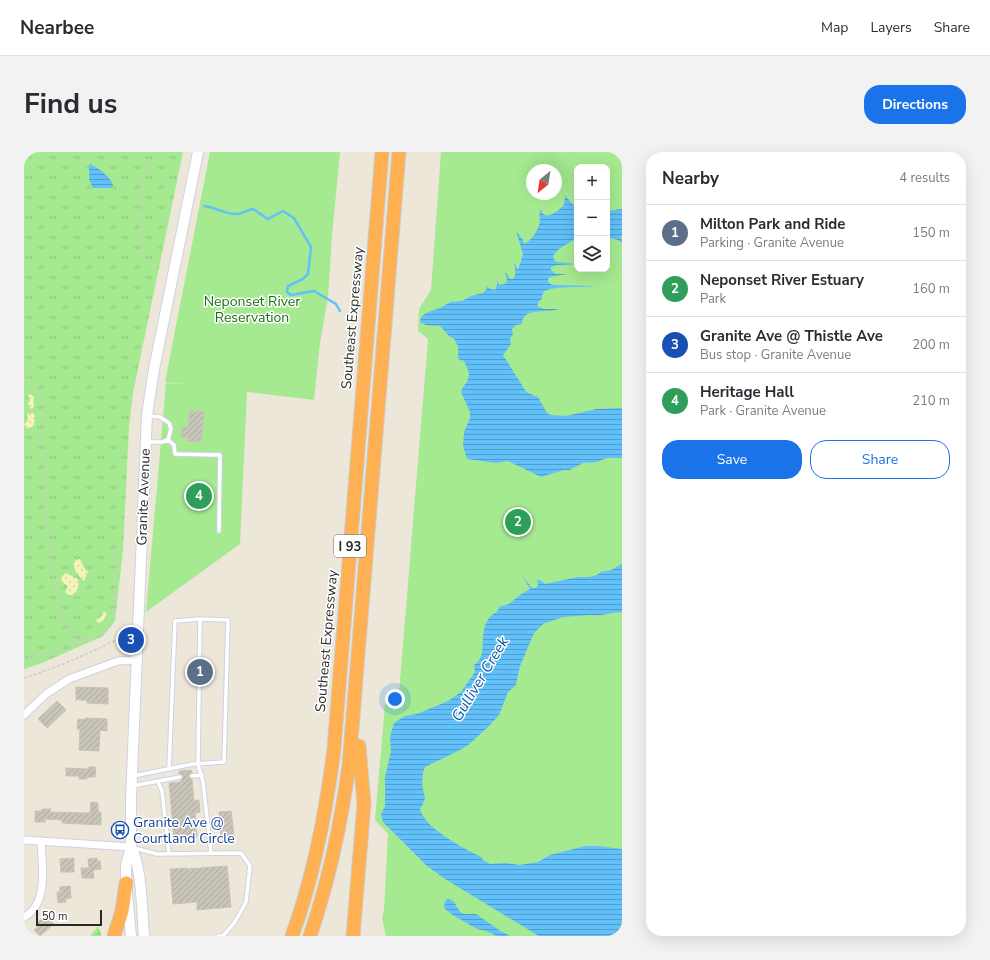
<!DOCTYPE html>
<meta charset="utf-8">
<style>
:root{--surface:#fff;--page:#f2f2f3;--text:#2b2b33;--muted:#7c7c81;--line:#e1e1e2;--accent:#1a73e8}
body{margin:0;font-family:"Nunito Sans",sans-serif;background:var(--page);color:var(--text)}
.controls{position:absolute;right:12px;top:12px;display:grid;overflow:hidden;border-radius:8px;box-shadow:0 4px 16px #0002}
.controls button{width:36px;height:36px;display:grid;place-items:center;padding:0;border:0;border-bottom:1px solid var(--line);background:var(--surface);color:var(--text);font:20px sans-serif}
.compass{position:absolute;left:502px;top:12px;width:36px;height:36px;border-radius:50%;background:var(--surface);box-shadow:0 4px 16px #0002;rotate:210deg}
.scale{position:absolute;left:12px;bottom:10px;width:66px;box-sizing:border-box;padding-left:4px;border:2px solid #292929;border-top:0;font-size:11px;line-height:14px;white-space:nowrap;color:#292929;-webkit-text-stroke:3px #fff;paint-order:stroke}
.you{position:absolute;left:371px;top:547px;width:14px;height:14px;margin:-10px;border:3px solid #fff;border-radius:50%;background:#1a73e8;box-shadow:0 0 0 6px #1a73e833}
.badge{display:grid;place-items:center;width:26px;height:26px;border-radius:50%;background:var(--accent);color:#fff;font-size:13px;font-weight:700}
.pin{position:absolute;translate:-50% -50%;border:2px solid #fff;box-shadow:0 1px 4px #0006}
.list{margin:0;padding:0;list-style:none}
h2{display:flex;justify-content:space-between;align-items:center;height:52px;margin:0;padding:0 16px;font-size:17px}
h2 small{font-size:13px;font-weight:400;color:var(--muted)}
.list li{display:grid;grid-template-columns:26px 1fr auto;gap:12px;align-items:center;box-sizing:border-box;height:56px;padding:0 16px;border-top:1px solid var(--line)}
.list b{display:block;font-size:15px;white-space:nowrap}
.list p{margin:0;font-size:13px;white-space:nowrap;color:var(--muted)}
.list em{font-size:13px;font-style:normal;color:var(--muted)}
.actions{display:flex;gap:8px;padding:12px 16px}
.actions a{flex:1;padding:9px 0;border:1px solid var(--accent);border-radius:16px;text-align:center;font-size:14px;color:var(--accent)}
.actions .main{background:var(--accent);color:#fff}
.icon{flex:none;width:22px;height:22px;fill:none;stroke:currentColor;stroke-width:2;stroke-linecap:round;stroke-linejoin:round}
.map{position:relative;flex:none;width:598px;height:784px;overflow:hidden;border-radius:16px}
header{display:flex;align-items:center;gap:24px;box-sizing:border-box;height:56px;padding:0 20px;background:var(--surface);border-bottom:1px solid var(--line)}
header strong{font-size:19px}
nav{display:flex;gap:22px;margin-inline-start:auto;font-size:14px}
.intro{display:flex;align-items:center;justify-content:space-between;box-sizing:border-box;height:96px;padding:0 24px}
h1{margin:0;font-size:28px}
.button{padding:10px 18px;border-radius:16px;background:var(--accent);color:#fff;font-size:14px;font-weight:700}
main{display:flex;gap:24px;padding:0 24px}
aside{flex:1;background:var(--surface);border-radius:16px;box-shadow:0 4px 16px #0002}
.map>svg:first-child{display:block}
.grass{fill:url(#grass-tufts)}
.wetland{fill:url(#wetland-marsh)}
.sand{fill:url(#sand-dots)}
.park{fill:#a5e990;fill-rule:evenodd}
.water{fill:url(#water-rules)}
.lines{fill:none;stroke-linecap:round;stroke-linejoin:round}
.stream{stroke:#62c1fa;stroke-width:2.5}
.building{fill:url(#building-hatch);stroke:#c9c3b3}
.lane-casing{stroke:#cfd1e4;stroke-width:5.5}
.street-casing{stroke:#cfd1e4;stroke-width:9}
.secondary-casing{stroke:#cfd1e4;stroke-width:12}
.highway-casing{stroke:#ccc;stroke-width:15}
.path{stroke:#ccc;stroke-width:1.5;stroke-dasharray:3 2;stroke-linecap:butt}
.lane{stroke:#fff;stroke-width:3.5}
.street{stroke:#fff;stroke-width:7}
.secondary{stroke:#fff;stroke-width:10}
.highway{stroke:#ffb053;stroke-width:13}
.labels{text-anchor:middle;stroke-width:3;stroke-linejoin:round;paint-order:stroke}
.shield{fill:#fff;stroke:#696969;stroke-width:1}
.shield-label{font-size:13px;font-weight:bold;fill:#292929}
.park-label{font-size:14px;fill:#1c6d13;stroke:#fff}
.street-label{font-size:14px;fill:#292929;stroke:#fff}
.transit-label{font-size:14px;fill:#164399;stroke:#fff;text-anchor:start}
.water-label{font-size:15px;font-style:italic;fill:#005ca6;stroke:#fff}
</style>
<header>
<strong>Nearbee</strong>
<nav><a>Map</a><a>Layers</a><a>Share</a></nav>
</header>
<div class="intro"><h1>Find us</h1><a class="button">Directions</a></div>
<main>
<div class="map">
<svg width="598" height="784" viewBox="0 0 598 784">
<defs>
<pattern id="grass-tufts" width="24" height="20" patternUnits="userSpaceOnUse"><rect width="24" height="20" fill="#a5e990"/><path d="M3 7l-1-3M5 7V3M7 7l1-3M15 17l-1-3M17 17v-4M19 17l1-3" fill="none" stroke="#8ec87c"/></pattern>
<pattern id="wetland-marsh" width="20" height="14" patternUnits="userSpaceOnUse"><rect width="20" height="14" fill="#a5e990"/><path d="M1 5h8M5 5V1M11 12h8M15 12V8" fill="none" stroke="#8ec87c"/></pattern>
<pattern id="sand-dots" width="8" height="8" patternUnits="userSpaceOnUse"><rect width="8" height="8" fill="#f6f3b9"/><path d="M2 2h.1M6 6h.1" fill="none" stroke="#d3d09f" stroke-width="1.8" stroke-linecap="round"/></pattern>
<pattern id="water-rules" width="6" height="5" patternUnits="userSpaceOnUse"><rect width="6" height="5" fill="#62c1fa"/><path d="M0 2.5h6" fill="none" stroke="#519dca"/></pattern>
<pattern id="building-hatch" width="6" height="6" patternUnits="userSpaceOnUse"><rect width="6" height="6" fill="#c8c4ba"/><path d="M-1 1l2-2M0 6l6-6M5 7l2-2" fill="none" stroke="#aca8a0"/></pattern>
</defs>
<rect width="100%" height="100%" fill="#ede7da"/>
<!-- grass -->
<path class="grass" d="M0,0h159l-50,241 -4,34 -6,123 -8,71 -12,15 -61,27 -18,6z"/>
<!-- wetland -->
<path class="wetland" d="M74,774l3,7v3h-11z"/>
<!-- sand -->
<path class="sand" d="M6,242l4,3v8l-1,3 -3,1 -2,-5 2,-4 -2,-4z
M4,261h5l2,3 -1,10 -5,2 -4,-1 -1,-2 4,-5 -1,-4z
M56,407l4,9 4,4 -4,9c-6,-5 -11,-12 -10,-20z
M42,421l12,6c2,6 -1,13 -5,16h-5l-3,-3 3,-6 -7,-5 1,-5z
M80,459l3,3 -5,8 -4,1 -2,-4 5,-2z"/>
<!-- park -->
<path class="park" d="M186,0h130l-8,84 -4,61 -8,46 -6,57 -67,-8 -7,152 -94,68 20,-229 17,1 -18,-2z
M417,0h181v784h-236l-4,-18 2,-8 4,-76 -13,-14 10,-116 13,1 30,-366 -10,-8 1,-22 12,-19zM553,15h30v102h-30zM508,18h24v24h-24z"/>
<!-- water -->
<path class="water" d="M66,12c11,6 16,9 23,20l-2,4h-18l-4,-8c1,-6 -1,-10 1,-16z
M541,43l7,9 5,2v31c-9,8 -18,9 -24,19l2,5 2,1 20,2 -20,1 -6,2v3l5,4h11l-17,3 -2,2v2l2,3 4,1 42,1c-10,2 -49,-1 -53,7 -1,2 -1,4 -1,6l-3,2 -2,5 7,3h16c-5,1 -11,2 -16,2 -10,1 -21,0 -22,13l-6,1 -4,4 1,5 -3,5 1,5 -8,11 22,35 3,3 10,4 9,16 4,2 15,1 30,-7 26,-1v50h-15l-10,4 -14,1 -13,7h-6l-23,7 -33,-16 -12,2 -29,-4 -4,-13 1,-14 6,-14v-6l-9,-20 2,-5 4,-5 2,-8 -1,-4 -4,-9 -6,-2v-13l-4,-7 -5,-3 -9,-10 -14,-1 -6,-3 1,-5 5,-4 14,-5 11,-6 11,-1 9,-5 12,-3 3,-3v-5l2,3 7,2 2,-5v-5l2,5 6,-1 2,-3 -2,-10 5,8h3c4,-5 2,-11 1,-17l4,8 5,-16 -7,-23 7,9 1,4c8,-4 14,-13 16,-23 0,-5 -2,-8 1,-12 3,14 18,1 23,-4z
M598,57v27l-2,2 2,2v2h-2l-2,-2 -11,-3v-26z
M598,412v48c-10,0 -22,5 -31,3l-28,2 -20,7 -9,9 -14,33 -4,19 -8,7 -9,23 -13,14 -19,17 -11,6 -31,15 -2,6 -1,11 3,14 -3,8 -2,3c4,19 45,40 61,48l2,3 7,4 15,-1 15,2 18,-3 12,-7 35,-9h13l24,3v87h-83l-94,-57 -18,-13 -44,-44 -2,-7 4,-9v-29l6,-26 -1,-14 4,-14 11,-7 12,-2 31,-13 13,-9 14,-20 -1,-7c12,-7 7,-23 10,-35 1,-4 3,-11 7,-14 4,-4 7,-3 8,-9l10,-3 11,-9 10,-6 -8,-14 9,12 3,1h2l2,-3 -1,-5h3l5,4 33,-7h11l8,-2 4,-3 10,-2z
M424,747l3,1 3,2 6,10 4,2h12l23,16 11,6h-13l-11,-5 -9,-2 -26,-15 -7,-6 1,-7z"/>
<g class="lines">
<!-- stream -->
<path class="stream" d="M180,54c12,1 22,9 34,8 5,-1 9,-4 15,-5l15,10 15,-8 11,7 17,29 -3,27 -5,5 -15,7 -1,6 4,3 23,-4 22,13 4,7"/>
</g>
<!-- building -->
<path class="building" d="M166,259l14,1 -3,30 -14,-1 1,-4h-7l1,-11 6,1z
M52,535l32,1v16l-21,-1v-3h-8v-2l-3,3z
M33,549l9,9 -19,18 -9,-9z
M61,566l22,1v12l-7,-1 -1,21 -20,-1 1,-21h-3l1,-10 7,1z
M65,615h7l-1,10h-8v2h-8v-3h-13v-8l22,1z
M167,618l1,3 -3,1v3l3,2 2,22 5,-1 1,12 -5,1 2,24 -23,2 -5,-56 11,-1 2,-3 1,-3 -4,-2v-3z
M67,650l7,1v9h3v13l-39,-2v-3l-17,-1v3h-10v-11h7v-2h9l-1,3 40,1z
M207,659l3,25 -13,1 -2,-25z
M50,706v14h-13l-1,-13z
M73,706v3h3l1,8 -8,1 1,8h-12l-1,-10h8l-1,-9z
M203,714l4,41 -34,3v-8l-24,2 -3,-35 17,-1v1z
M46,734l1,12 -6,1 1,3 -8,1 -1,-11h3v-5z
M22,763l8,9 -14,12 -6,-6 5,-5 -2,-2z"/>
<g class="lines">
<defs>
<path id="lane" d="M144,288l6,5 1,9 45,1 -1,76
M122,290h16l6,-2 3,-11 -2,-6 -9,-6 -11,-1
M145,617l6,-148 25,-2
M109,624l60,-12 31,-2 4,-142 -28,-1 -2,145 5,18 8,71
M168,624l10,-1
M134,630l4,9 7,63
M108,634l48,-9
M110,696l23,6 84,-1 9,13 -4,36 -11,20 -12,14h-5"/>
<path id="street" d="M0,563l22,-21 23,-15 49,-18 18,-1
M0,688l107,7
M0,765c25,-12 18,-54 17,-76"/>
<path id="secondary" d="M107,695c11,20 11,65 13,89
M107,784l-5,-53v-18l5,-18v-48l16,-384 7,-46 44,-217"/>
<path id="highway" d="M90,784l8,-25 4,-28
M268,784c22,-60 34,-124 42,-187l48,-597
M286,784c19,-56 31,-112 39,-171l50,-613
M329,784l11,-132 -5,-58"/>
</defs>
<!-- lane casing -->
<use href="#lane" class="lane-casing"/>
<!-- street casing -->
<use href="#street" class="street-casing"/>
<!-- secondary casing -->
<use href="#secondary" class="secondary-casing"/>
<!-- highway casing -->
<use href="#highway" class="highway-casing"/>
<!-- path -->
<path class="path" d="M117,93c0,-13 -3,-26 -3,-38 1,-19 8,-37 13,-55
M117,93l4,7 -5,1z
M0,223c7,7 16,13 18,24 2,15 0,32 0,48 2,55 6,111 20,165 3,11 5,30 20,28 11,-1 23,-7 28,-16 2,-5 2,-10 3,-15 3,-21 1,-42 3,-63
M0,498l13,6
M0,509l58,-21
M0,526c35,-11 68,-26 100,-42"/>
<!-- lane -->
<use href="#lane" class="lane"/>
<!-- street -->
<use href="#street" class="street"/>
<!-- secondary -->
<use href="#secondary" class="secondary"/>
<!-- highway -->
<use href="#highway" class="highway"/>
</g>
<!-- icons -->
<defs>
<symbol id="bus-ring" viewBox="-11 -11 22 22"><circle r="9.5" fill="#fff" stroke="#1a4fb4" stroke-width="1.5"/><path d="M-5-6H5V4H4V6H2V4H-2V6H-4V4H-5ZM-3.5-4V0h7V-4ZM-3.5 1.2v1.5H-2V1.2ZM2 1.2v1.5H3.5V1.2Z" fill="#1a4fb4"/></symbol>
</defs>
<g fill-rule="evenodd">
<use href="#bus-ring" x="86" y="668" width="20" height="20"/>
</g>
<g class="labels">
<!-- shield labels -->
<rect class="shield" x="310" y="383" width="32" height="22" rx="3"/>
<g class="shield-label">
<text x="326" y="399">I 93</text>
</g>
<!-- park labels -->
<g class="park-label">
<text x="228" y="154">Neponset River<tspan x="228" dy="16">Reservation</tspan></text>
</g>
<!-- street labels -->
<g class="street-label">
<text transform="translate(328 166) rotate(-85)" y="5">Southeast Expressway</text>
<text transform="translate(119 345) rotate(-88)" y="5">Granite Avenue</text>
<text transform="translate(302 489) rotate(-85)" y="5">Southeast Expressway</text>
</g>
<!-- transit labels -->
<g class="transit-label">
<text x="109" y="675">Granite Ave @<tspan x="109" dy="16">Courtland Circle</tspan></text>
</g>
<!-- water labels -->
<g class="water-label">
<text transform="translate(456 527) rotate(-59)" y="5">Gulliver Creek</text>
</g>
</g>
</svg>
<div class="controls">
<button>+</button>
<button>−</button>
<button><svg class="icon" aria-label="layers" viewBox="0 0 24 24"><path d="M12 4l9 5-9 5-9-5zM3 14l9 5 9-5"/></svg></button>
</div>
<svg class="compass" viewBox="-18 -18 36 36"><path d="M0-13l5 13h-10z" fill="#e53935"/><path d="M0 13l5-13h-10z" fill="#7c7c81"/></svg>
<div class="scale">50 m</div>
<div class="you"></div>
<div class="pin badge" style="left:176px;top:520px;background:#5c6f8a">1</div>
<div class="pin badge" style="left:494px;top:370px;background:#2e9e5b">2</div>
<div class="pin badge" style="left:107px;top:488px;background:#1a4fb4">3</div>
<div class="pin badge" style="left:175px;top:344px;background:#2e9e5b">4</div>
</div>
<aside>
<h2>Nearby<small>4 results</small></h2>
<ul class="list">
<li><span class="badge" style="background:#5c6f8a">1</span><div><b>Milton Park and Ride</b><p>Parking · Granite Avenue</p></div><em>150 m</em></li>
<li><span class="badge" style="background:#2e9e5b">2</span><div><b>Neponset River Estuary</b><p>Park</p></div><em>160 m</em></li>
<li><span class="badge" style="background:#1a4fb4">3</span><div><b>Granite Ave @ Thistle Ave</b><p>Bus stop · Granite Avenue</p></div><em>200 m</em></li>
<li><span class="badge" style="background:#2e9e5b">4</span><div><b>Heritage Hall</b><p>Park · Granite Avenue</p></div><em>210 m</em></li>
</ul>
<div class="actions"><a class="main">Save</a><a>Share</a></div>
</aside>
</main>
